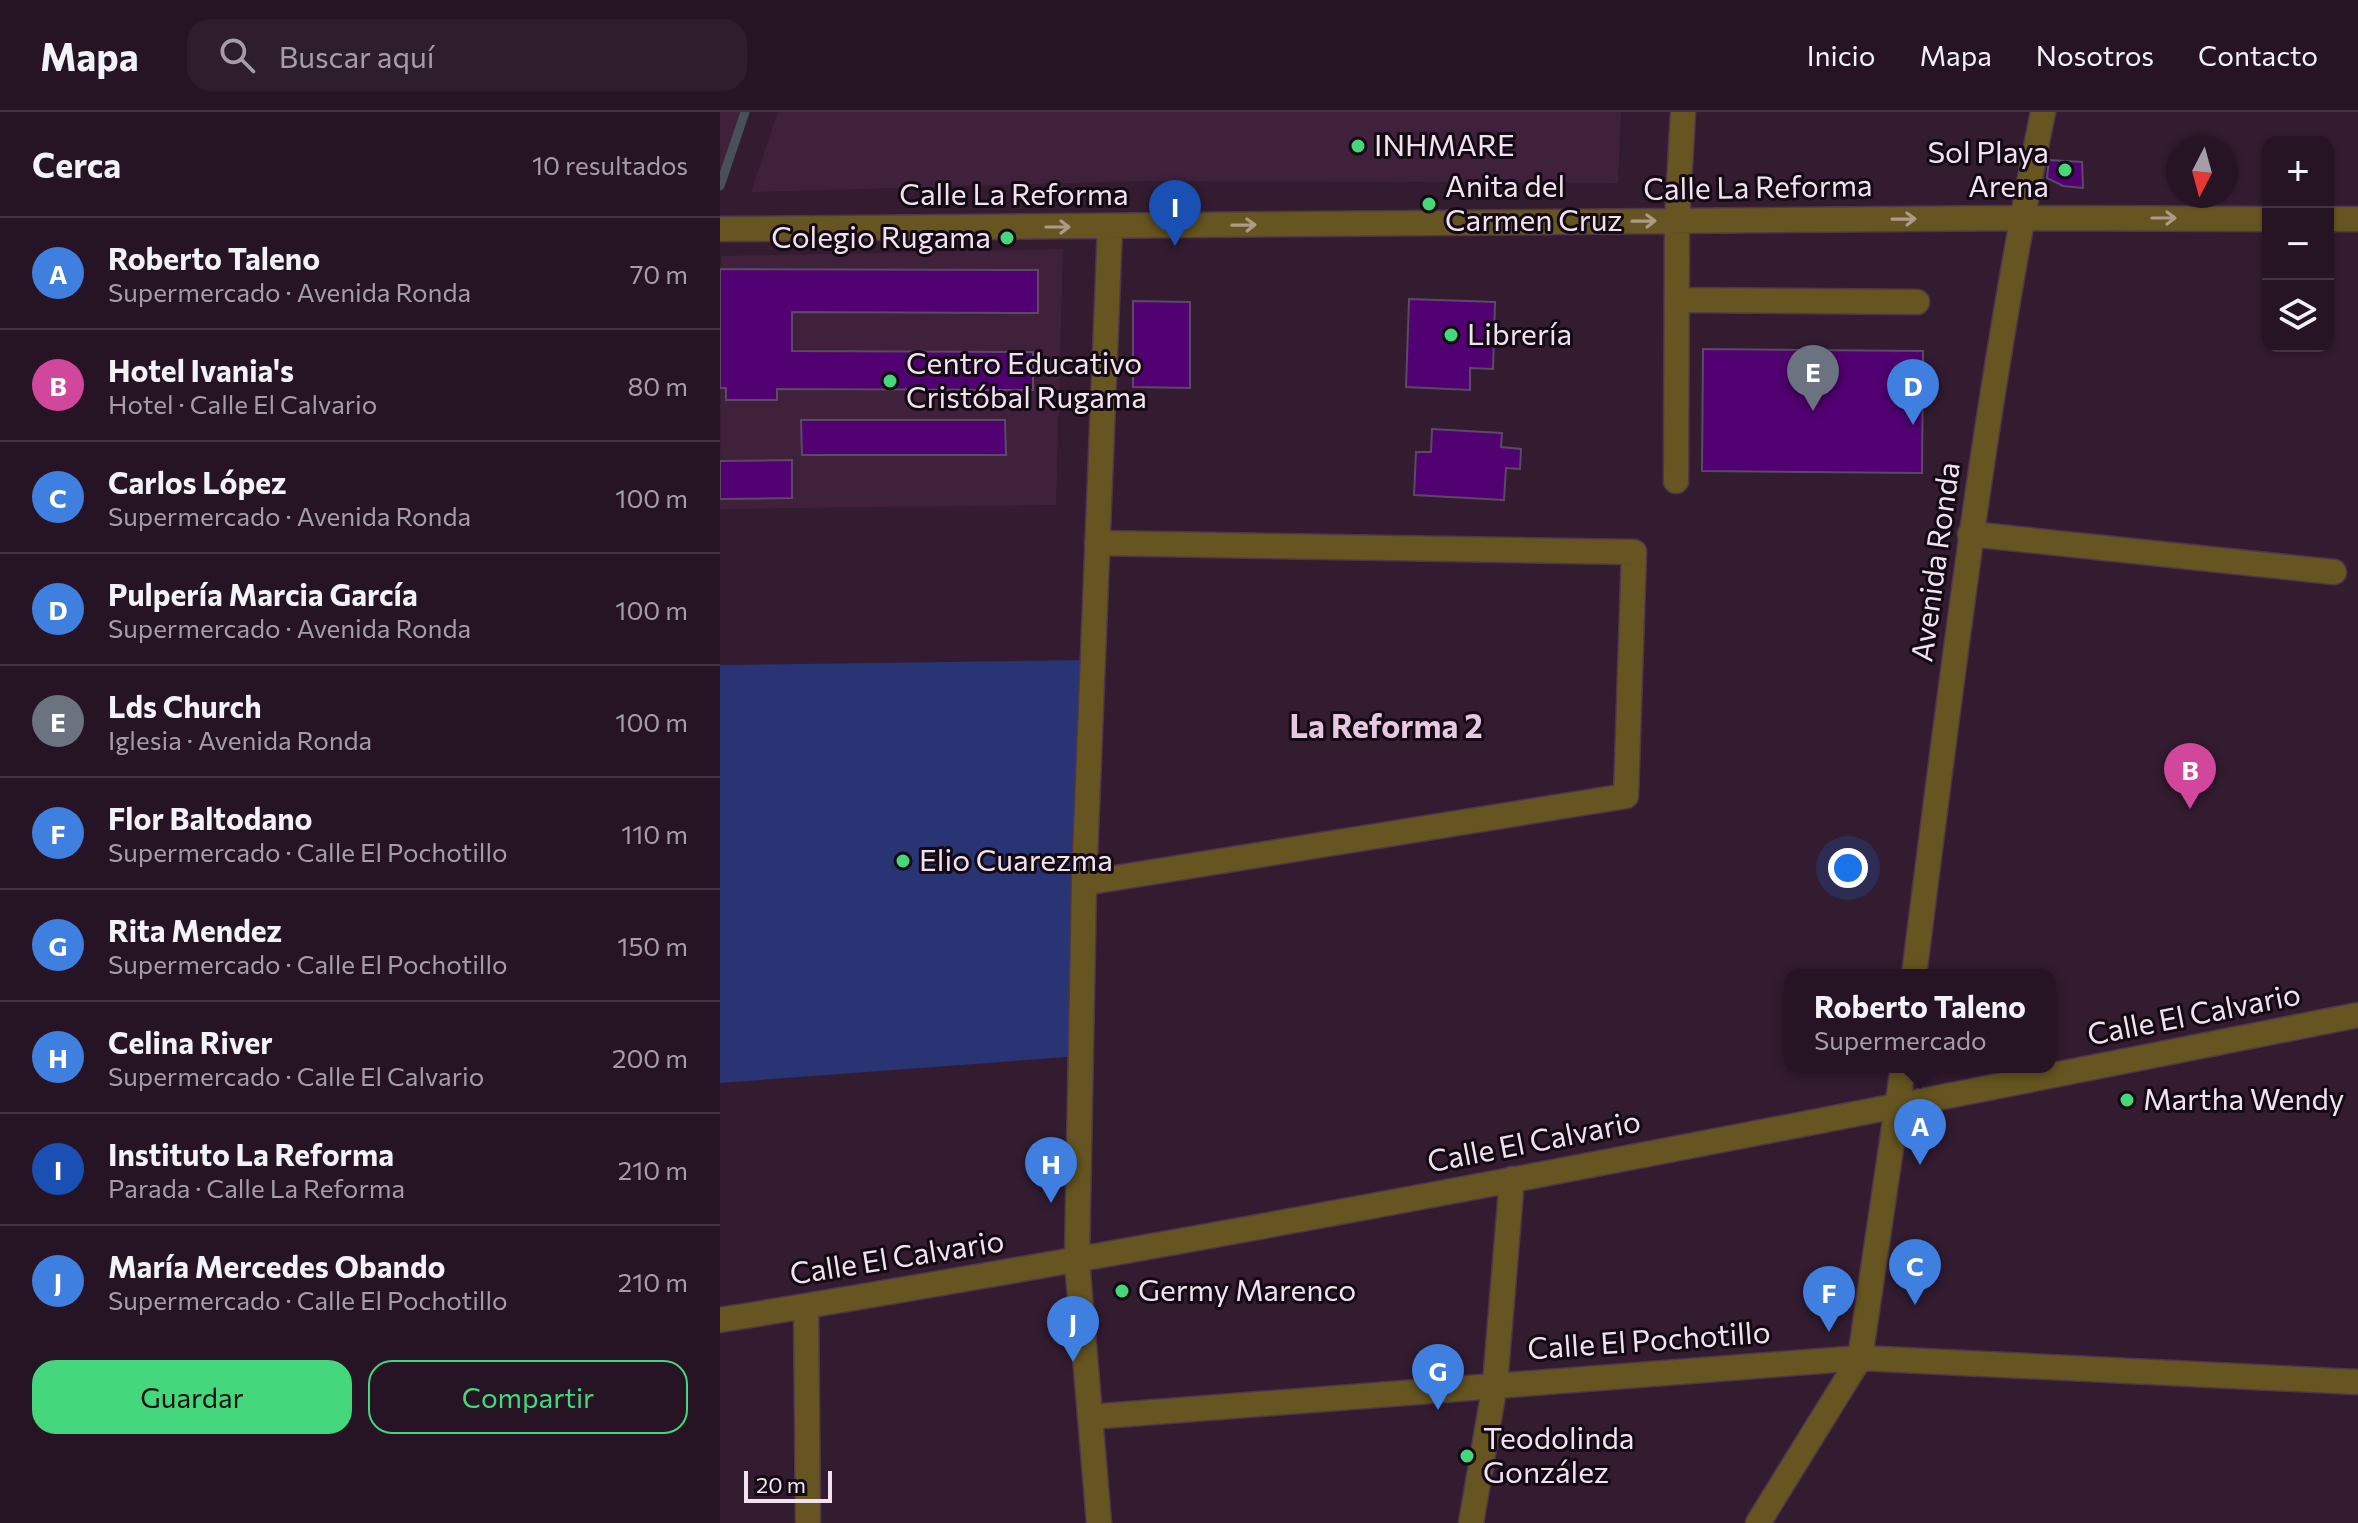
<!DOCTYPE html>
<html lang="es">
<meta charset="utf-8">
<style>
:root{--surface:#261424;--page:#2e1d2c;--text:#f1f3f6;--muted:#a49ea6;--line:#423341;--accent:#44d77b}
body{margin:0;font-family:Commissioner,sans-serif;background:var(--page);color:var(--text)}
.controls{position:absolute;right:24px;top:24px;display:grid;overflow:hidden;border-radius:16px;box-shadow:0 2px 6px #0004}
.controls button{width:72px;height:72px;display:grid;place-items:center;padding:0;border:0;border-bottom:2px solid var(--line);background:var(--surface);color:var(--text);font:40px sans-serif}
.compass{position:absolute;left:1446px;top:24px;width:72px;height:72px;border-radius:50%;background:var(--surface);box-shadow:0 2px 6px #0004;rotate:186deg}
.scale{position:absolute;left:24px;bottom:20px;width:88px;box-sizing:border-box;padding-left:8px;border:4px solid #f2e1ef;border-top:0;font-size:22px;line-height:28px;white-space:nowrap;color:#f2e1ef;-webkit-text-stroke:6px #140a13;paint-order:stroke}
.you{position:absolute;left:1128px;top:756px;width:28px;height:28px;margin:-20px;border:6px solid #fff;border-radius:50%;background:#1a73e8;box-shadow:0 0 0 12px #1a73e833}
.badge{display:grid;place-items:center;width:52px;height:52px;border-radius:50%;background:var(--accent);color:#fff;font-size:26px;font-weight:700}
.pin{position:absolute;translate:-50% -66px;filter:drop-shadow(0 2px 4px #0008)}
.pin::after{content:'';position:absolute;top:42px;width:28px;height:24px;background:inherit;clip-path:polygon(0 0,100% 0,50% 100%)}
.popup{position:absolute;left:1064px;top:857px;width:272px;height:104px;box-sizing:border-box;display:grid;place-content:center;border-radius:16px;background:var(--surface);filter:drop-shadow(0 2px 6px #0005);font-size:26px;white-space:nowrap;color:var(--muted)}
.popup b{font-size:30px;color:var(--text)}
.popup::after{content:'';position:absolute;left:50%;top:100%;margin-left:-16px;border:16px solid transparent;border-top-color:var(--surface)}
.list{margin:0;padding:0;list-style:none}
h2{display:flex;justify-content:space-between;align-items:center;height:104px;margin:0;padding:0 32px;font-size:34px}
h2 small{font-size:26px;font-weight:400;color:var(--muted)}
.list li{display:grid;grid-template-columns:52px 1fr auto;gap:24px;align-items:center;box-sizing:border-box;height:112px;padding:0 32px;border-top:2px solid var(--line)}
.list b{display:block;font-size:30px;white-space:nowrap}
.list p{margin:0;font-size:26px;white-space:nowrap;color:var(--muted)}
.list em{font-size:26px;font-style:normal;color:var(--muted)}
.actions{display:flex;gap:16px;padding:24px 32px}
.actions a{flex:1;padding:18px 0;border:2px solid var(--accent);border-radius:24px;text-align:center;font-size:28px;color:var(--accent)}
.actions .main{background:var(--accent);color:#111}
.icon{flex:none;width:44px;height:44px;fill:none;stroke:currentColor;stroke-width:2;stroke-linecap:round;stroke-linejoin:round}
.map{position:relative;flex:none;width:1638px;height:1411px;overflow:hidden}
header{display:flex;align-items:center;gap:48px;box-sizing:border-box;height:112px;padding:0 40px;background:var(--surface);border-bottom:2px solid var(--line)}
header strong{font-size:38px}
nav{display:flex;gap:44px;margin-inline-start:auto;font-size:28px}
.search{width:560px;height:72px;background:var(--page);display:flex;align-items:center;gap:20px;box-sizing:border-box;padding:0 28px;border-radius:24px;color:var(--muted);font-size:30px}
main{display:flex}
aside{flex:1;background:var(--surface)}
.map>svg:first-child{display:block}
.built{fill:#3f213b}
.green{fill:#283473}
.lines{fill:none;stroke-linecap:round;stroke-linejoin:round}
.stream{stroke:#495158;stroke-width:9}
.building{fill:#510171;stroke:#5b4966;stroke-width:2}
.minor-casing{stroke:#4e374b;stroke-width:27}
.minor{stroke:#665520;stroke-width:24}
.oneway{stroke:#ac9b88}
.poi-dot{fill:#44d77b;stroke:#140a13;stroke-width:3}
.labels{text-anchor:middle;stroke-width:6;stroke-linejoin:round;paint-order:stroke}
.poi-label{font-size:30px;fill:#f2e1ef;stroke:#140a13;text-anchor:start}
.street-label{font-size:30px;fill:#f2e1ef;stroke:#140a13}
.neighbourhood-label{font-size:32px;font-weight:bold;fill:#e8c7e2;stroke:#140a13}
</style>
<header>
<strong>Mapa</strong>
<div class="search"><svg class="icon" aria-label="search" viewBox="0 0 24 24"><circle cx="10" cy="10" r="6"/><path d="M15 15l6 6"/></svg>Buscar aquí</div>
<nav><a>Inicio</a><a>Mapa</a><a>Nosotros</a><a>Contacto</a></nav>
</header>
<main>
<aside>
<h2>Cerca<small>10 resultados</small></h2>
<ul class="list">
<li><span class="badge" style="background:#3f7fe0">A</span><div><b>Roberto Taleno</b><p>Supermercado · Avenida Ronda</p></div><em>70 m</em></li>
<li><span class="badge" style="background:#d1479c">B</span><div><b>Hotel Ivania's</b><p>Hotel · Calle El Calvario</p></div><em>80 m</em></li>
<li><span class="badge" style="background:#3f7fe0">C</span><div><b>Carlos López</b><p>Supermercado · Avenida Ronda</p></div><em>100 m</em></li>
<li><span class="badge" style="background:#3f7fe0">D</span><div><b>Pulpería Marcia García</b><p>Supermercado · Avenida Ronda</p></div><em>100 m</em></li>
<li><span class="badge" style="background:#6b7280">E</span><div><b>Lds Church</b><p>Iglesia · Avenida Ronda</p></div><em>100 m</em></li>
<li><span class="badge" style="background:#3f7fe0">F</span><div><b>Flor Baltodano</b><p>Supermercado · Calle El Pochotillo</p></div><em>110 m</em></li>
<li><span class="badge" style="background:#3f7fe0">G</span><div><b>Rita Mendez</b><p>Supermercado · Calle El Pochotillo</p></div><em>150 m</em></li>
<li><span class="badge" style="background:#3f7fe0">H</span><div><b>Celina River</b><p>Supermercado · Calle El Calvario</p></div><em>200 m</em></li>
<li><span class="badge" style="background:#1a4fb4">I</span><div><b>Instituto La Reforma</b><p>Parada · Calle La Reforma</p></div><em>210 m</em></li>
<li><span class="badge" style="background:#3f7fe0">J</span><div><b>María Mercedes Obando</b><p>Supermercado · Calle El Pochotillo</p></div><em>210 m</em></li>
</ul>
<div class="actions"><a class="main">Guardar</a><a>Compartir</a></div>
</aside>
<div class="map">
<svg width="1638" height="1411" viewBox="0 0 1638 1411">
<rect width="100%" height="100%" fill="#331b30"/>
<!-- built -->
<path class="built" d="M0,0h26l-26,73z
M58,0h843l-3,71 -480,-2 -387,11z
M343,137l-7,256 -336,4 1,-253z"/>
<!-- green -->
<path class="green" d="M373,548l-13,396 -360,27v-418z"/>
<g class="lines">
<!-- stream -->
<path class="stream" d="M0,74l25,-74"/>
</g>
<!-- building -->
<path class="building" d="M1329,48l33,2 1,26 -20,-2 -16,-8z
M0,157l318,1v43l-246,-1v39l241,1v38l-256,-1v11h-51v-12h-6z
M689,187l86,3 -2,67 -23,-1v22l-64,-3z
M413,189l57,1v86l-57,-1z
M983,237l220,2 -1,122 -220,-2z
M81,308h204l1,35h-204z
M712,317l70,4 -1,14 20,2 -1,20 -14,-1 -2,32 -90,-5 2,-43h15z
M72,348v38l-72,1v-38z"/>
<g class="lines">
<defs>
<path id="minor" d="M1608,107h30
M0,117l1301,-11 247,1
M957,188l240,2
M956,369l1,-260 6,-109
M1250,422l364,38
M364,771l542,-87 8,-244 -537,-9
M1194,863c37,-289 71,-578 129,-863
M86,1194l2,217
M0,1208c548,-89 1093,-197 1638,-305
M370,1305l770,-59 498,24
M379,1411l-22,-262 7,-378 26,-656
M751,1411l24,-139 17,-205
M1038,1411l102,-165 43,-291"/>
</defs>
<!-- minor casing -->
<use href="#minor" class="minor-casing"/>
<!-- minor -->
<use href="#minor" class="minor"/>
</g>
<!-- one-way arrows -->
<defs><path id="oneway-shaft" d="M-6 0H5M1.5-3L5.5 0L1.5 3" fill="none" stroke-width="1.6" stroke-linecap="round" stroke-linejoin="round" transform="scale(2)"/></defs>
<g class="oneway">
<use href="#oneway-shaft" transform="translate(1444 106)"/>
<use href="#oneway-shaft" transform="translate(1184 107) rotate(-1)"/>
<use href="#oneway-shaft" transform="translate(924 109) rotate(-1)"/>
<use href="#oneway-shaft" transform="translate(524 113) rotate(-1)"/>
<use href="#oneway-shaft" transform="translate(338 115)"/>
</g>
<!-- markers -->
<g class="poi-dot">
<circle cx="638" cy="34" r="8"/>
<circle cx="1345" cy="58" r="8"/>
<circle cx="709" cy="92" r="8"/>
<circle cx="287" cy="126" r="8"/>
<circle cx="731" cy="223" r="8"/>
<circle cx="170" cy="269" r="8"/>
<circle cx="183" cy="749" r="8"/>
<circle cx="1407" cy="988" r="8"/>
<circle cx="402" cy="1179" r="8"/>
<circle cx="747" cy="1344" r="8"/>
</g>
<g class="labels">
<!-- poi labels -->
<g class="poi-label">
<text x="654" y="44">INHMARE</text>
<text x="1329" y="51" text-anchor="end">Sol Playa<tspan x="1329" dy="34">Arena</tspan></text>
<text x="725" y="85">Anita del<tspan x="725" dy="34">Carmen Cruz</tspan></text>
<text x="271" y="136" text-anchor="end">Colegio Rugama</text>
<text x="747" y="233">Librería</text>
<text x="186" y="262">Centro Educativo<tspan x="186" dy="34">Cristóbal Rugama</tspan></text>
<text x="199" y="759">Elio Cuarezma</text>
<text x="1423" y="998">Martha Wendy</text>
<text x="418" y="1189">Germy Marenco</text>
<text x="763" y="1337">Teodolinda<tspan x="763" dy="34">González</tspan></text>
</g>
<!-- street labels -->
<g class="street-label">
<text transform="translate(1038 76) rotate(-1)" y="10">Calle La Reforma</text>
<text x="294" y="93">Calle La Reforma</text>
<text transform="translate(1216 450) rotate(-82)" y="10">Avenida Ronda</text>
<text transform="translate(1474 903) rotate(-11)" y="10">Calle El Calvario</text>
<text transform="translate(814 1030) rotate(-11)" y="10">Calle El Calvario</text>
<text transform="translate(177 1146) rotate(-9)" y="10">Calle El Calvario</text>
<text transform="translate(929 1229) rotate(-4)" y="10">Calle El Pochotillo</text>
</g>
<!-- neighbourhood labels -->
<g class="neighbourhood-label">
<text x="666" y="626">La Reforma 2</text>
</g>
</g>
</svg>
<div class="controls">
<button>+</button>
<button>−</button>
<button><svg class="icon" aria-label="layers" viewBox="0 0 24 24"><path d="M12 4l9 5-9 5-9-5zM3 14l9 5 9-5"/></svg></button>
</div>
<svg class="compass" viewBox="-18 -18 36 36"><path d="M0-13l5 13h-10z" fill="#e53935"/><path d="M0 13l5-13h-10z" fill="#a49ea6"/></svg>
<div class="scale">20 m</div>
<div class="you"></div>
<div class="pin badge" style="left:1200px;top:1053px;background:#3f7fe0">A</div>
<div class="popup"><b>Roberto Taleno</b>Supermercado</div>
<div class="pin badge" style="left:1470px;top:697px;background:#d1479c">B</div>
<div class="pin badge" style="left:1195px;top:1193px;background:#3f7fe0">C</div>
<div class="pin badge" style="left:1193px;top:313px;background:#3f7fe0">D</div>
<div class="pin badge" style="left:1093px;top:299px;background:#6b7280">E</div>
<div class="pin badge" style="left:1109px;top:1220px;background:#3f7fe0">F</div>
<div class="pin badge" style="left:718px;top:1298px;background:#3f7fe0">G</div>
<div class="pin badge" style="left:331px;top:1091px;background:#3f7fe0">H</div>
<div class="pin badge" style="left:455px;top:134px;background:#1a4fb4">I</div>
<div class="pin badge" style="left:353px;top:1250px;background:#3f7fe0">J</div>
</div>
</main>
